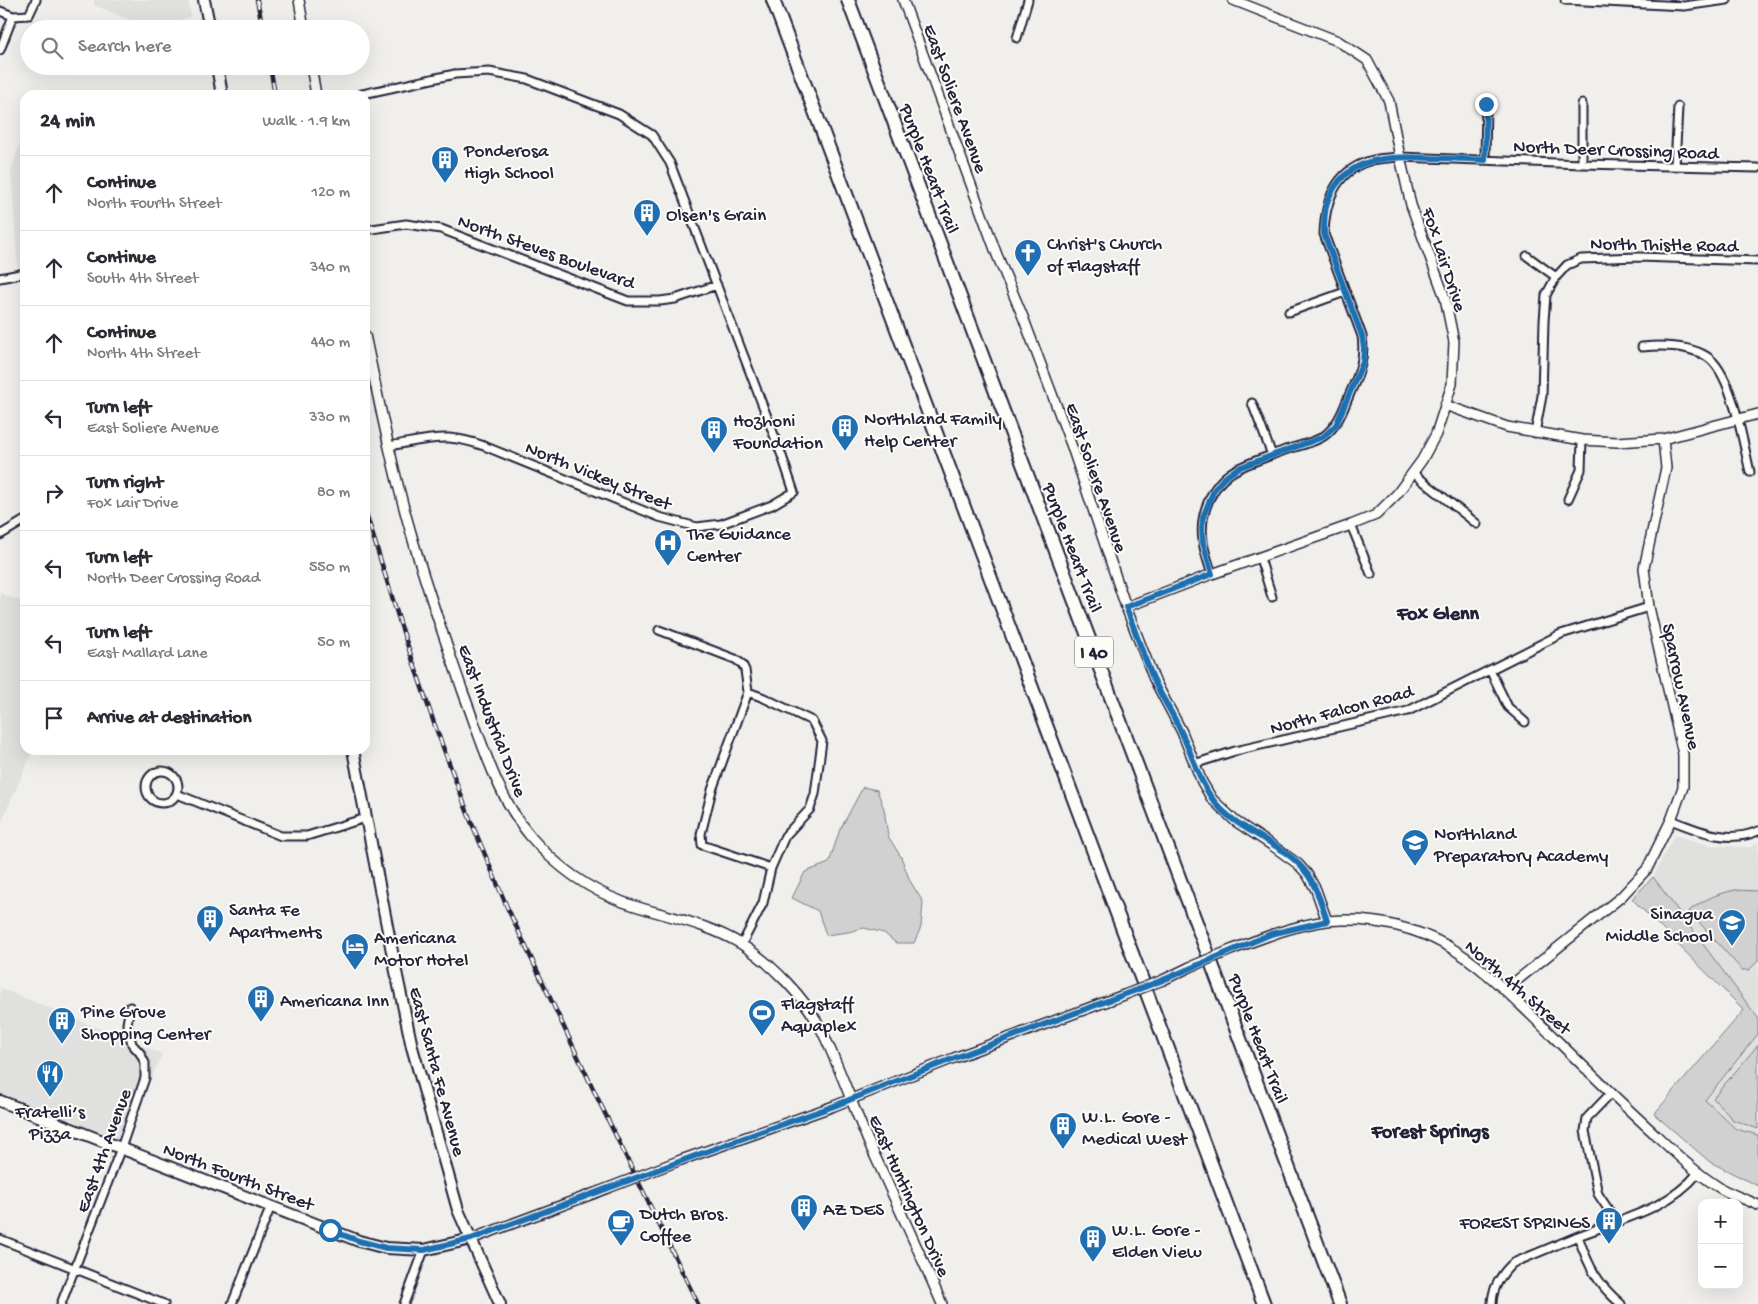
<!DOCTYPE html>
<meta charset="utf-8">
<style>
:root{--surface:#fff;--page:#f2f2f3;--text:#2b2b33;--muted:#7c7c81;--line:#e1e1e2}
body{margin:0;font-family:"Gochi Hand",sans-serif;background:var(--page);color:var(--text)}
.controls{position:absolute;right:15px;bottom:15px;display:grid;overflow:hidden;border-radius:10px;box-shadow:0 5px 20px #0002}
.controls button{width:45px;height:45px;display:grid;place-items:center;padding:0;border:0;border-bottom:1px solid var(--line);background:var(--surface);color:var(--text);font:25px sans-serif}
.stop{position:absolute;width:15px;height:15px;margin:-11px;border:4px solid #1f6fb2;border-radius:50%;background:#fff}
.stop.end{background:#1f6fb2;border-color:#fff;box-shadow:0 1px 5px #0008}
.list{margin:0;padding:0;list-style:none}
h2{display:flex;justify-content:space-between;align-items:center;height:65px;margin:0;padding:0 20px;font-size:21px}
h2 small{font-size:16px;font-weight:400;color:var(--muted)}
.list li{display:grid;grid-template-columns:32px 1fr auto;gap:15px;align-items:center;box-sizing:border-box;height:75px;padding:0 20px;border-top:1px solid var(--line)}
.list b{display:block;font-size:19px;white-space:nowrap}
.list p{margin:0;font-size:16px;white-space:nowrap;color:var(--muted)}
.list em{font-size:16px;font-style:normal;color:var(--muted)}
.icon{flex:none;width:28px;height:28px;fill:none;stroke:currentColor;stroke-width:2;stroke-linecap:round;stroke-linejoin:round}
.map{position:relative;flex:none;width:1758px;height:1304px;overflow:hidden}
.search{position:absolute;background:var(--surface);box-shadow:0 5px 20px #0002;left:20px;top:20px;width:350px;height:55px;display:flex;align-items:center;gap:12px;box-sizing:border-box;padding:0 18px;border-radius:28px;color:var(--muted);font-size:19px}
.panel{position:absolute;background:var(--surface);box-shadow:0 5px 20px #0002;left:20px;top:90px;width:350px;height:665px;border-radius:15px}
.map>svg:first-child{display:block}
.built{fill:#e0e0df}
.green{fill:#d2d1d1;stroke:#7a7a86}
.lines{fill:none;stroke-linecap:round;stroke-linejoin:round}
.minor-casing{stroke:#22223b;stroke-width:11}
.tertiary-casing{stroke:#22223b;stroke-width:12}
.secondary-casing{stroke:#22223b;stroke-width:14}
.primary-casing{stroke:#22223b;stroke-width:14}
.motorway-casing{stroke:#22223b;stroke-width:16}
.minor{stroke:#fdfcf7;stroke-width:7}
.tertiary{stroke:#fdfcf7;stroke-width:9}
.secondary{stroke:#fdfcf7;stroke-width:10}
.primary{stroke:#fdfcf7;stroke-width:10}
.motorway{stroke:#fdfcf7;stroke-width:12}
.rail-casing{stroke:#22223b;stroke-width:4.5}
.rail{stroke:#fdfcf7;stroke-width:2.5;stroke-dasharray:8;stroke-linecap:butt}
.tertiary-bridge-casing{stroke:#22223b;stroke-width:12;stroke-linecap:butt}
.tertiary-bridge{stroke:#fdfcf7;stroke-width:9}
.route{stroke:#1f6fb2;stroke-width:6}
.labels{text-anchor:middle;stroke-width:4;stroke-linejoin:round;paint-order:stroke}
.shield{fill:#fdfcf7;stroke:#646373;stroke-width:1}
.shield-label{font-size:18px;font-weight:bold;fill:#22223b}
.street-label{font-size:19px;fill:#22223b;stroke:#fdfcf7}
.poi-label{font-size:19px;fill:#22223b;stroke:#fdfcf7;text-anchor:start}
.neighbourhood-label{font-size:20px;font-weight:bold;fill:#22223b;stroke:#fdfcf7}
</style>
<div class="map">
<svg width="1758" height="1304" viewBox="0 0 1758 1304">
<rect width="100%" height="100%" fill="#f0efec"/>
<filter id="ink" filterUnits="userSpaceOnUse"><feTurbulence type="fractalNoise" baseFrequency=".02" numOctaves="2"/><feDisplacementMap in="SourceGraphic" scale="10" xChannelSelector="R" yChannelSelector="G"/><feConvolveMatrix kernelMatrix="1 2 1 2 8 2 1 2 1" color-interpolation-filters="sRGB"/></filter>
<g filter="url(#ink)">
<!-- built -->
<path class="built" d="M94,0h94l3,16 -14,6 -26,7 -57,-24z
M25,126v147l-7,1 -7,-103z
M0,593l25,10v147h8l-33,76z
M1674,835l34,10 38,2h5l7,-5v176l-105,-141z
M0,988l162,66 -41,94 -121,-48z
M1758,1034v101l-22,-6 -31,-29z"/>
<!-- green -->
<path class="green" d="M863,787l14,3 7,19 4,27 13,21 9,24 13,21 -2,25 -7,16h-18l-12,-10 -20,-5 -16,4 -22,3 -8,-24 -26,-13 13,-26 24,-9 10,-31z
M1653,877l105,141v16l-53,66 31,29 22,6v51l-48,-24 -56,-48 90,-104 -112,-111z
M1735,890l23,1v70l-9,9h-7l-53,-59c15,-12 28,-17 46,-21z
M1758,1045v84l-25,-9 -20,-22z"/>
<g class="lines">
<defs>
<path id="minor" d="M1565,0l119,6 43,-6
M0,11l13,5
M1017,38l11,-38
M0,50l13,-34 16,-1 7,-15
M358,95l97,-21 34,-2 38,7 92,35 33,21 18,28 112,293 12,36 -22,13 -51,19 -24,3 -38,-10 -175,-71c-11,-4 -23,-7 -35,-8 -20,-1 -41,5 -60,8
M1582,104v60
M1485,160l1,-56
M1675,166l3,-59
M365,230l41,-6 35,5 187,72h32l15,-2 42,-14
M1527,256l29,21
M0,278l25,-5
M1289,312l56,-20
M1642,347c21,-2 45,-2 64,9 26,15 37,87 44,116
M1252,403l20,52
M1535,433l7,-37 2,-75 2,-26 10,-18 11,-12 14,-6 58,-2 119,4
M1413,473l64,51
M1568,499l13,-29 1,-30
M1351,525l20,49
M0,535l25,-15
M1260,558l12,39
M1212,574c-3,-10 -8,-22 -9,-33 -4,-28 9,-60 36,-73 14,-7 31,-12 46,-18 12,-4 29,-7 39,-14 15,-11 20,-29 27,-45 9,-19 14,-34 11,-55l-38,-102c1,-34 12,-65 49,-74 8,-2 18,-2 27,-3l182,7 176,4
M659,630l76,29 7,5 3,6 3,22 -36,98 -11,44 1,11 69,23
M1490,670l18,37 17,15
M1194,764l41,-13 173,-40 153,-77 88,-27
M146 787a16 16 0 1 1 32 0a16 16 0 1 1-32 0Z
M177,794l104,42h26l59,-18
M1671,820c28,11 57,24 87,11
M742,944l21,-41 8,-35 14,-32 25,-27 5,-15 7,-53 -10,-20 -48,-23 -16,-6
M1611,1093l-24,25 -2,13 13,63 18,27
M0,1239l164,65
M61,1304l60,-156 24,-70v-15l-5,-10 -8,-9 -5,-20 3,-17
M232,1304l39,-98
M404,1304l20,-54
M1492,1304c0,-16 10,-31 21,-41l65,-27
M1621,1304c-24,-20 -33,-39 -43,-68 41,-16 91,-27 120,-63"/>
<path id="tertiary" d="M299,0l5,29
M903,0l94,255 26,62 49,130 54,160 28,72 28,53 20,50 10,17 23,22 38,25 25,18 9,10 9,16 11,31
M311,66l5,29
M365,335c14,66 27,133 46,198 15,54 34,107 52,159 19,50 33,103 68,145 25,29 57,52 92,65 39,14 82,20 118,42 30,19 65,54 81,87 17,35 30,73 46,110 25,54 50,108 74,163
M1445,405l62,22 75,13 35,2 46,-3 95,-25
M1126,607l86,-33 139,-49 25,-10 21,-21 25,-34 14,-26 16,-50 2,-42 -9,-44 -34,-93 -11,-48 -11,-56 -22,-41 -29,-19 -105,-41
M1231,950c33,-13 76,-30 112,-30 35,-1 72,8 103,25 31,17 59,45 84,69 42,41 83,82 126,121 20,19 40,38 64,53 12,7 25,11 38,17
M1163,980l27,-13
M1505,990l116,-93 26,-28 24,-49 12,-33v-33l-34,-147 -5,-39 22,-100 -3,-29
M681,1160l153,-54 120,-48 170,-63
M471,1239l124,-46"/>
<path id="secondary" d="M0,1101l359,140 27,7 38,2 47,-11"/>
<path id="primary" d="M204,0l6,29
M217,66l5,29
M353,750l42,217 17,80 46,163 42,94"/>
<path id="motorway" d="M773,0l491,1304
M848,0l492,1304"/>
</defs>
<!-- minor casing -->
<use href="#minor" class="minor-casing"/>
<!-- tertiary casing -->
<use href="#tertiary" class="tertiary-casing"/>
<!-- secondary casing -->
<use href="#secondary" class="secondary-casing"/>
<!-- primary casing -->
<use href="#primary" class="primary-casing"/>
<!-- motorway casing -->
<use href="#motorway" class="motorway-casing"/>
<!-- minor -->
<use href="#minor" class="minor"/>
<!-- tertiary -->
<use href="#tertiary" class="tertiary"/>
<!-- secondary -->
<use href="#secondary" class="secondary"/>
<!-- primary -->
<use href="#primary" class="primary"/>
<!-- motorway -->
<use href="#motorway" class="motorway"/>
<defs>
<path id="rail" d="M257,0l6,29
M270,66l5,29
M365,510l36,116 33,97 36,96 37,88 90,190 101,207"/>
</defs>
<!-- rail casing -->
<use href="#rail" class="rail-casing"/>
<!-- rail -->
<use href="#rail" class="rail"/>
<defs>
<path id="tertiary-bridge" d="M1190,967l41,-17
M1124,995l39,-15
M595,1193l86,-33"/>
</defs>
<!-- tertiary-bridge casing -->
<use href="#tertiary-bridge" class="tertiary-bridge-casing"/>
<!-- tertiary-bridge -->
<use href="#tertiary-bridge" class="tertiary-bridge"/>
</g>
</g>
<g class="lines" filter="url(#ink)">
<!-- route -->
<path class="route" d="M330,1230l29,11 27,7 38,2 47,-11 256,-95 107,-38 118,-47 211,-79 108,-46 56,-13c-5,-16 -10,-32 -19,-46 -24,-35 -73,-42 -97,-78 -14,-20 -19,-44 -30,-65 -8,-19 -20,-35 -28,-54 -10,-23 -18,-48 -27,-71l86,-33 -9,-31 -1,-14 1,-12 11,-27 9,-11 15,-11 85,-31 13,-12 27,-63 1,-14 -2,-12 -38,-102c0,-11 0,-24 4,-34 18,-45 62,-44 103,-42 18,0 36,1 54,2l1,-56"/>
</g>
<!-- icons -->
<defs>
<symbol id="building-pin" viewBox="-11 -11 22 30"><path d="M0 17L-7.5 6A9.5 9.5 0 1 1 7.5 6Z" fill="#1f6fb2" stroke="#fdfcf7"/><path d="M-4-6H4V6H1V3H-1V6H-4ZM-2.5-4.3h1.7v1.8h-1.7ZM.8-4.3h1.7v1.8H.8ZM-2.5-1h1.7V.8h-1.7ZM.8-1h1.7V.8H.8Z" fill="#fff"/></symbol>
<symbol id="church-pin" viewBox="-11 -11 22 30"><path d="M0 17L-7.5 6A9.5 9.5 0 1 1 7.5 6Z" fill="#1f6fb2" stroke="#fdfcf7"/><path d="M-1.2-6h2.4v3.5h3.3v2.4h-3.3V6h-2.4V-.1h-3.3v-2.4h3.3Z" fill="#fff"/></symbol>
<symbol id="hospital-pin" viewBox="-11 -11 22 30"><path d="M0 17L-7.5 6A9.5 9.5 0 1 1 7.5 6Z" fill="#1f6fb2" stroke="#fdfcf7"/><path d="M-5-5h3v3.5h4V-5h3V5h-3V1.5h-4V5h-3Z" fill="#fff"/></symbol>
<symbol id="school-pin" viewBox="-11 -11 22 30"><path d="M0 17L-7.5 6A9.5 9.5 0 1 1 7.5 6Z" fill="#1f6fb2" stroke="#fdfcf7"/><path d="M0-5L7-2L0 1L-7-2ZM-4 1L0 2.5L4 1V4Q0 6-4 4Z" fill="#fff"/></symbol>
<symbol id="hotel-pin" viewBox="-11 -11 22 30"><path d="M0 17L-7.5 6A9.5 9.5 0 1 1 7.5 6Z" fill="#1f6fb2" stroke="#fdfcf7"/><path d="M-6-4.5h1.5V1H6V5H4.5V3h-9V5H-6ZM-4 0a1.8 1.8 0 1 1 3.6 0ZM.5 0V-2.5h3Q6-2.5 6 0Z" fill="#fff"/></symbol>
<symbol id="stadium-pin" viewBox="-11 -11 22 30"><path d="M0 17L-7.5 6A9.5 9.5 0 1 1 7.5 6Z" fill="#1f6fb2" stroke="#fdfcf7"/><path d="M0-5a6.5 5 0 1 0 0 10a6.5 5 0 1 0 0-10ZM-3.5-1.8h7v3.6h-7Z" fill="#fff"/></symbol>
<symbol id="restaurant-pin" viewBox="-11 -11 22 30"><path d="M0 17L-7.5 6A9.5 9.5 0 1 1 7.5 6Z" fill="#1f6fb2" stroke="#fdfcf7"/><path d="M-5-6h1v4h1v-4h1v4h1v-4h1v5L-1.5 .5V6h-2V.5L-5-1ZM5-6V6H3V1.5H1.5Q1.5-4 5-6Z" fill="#fff"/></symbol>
<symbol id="cafe-pin" viewBox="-11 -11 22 30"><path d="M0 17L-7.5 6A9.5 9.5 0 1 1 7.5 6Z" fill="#1f6fb2" stroke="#fdfcf7"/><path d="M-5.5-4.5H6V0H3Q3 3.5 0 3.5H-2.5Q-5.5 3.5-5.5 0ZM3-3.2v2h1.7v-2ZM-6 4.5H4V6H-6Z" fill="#fff"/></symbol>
</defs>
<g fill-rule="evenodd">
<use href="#building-pin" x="429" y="144" width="32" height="43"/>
<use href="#building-pin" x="631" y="197" width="32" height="43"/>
<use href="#church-pin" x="1012" y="237" width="32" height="43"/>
<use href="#building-pin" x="829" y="412" width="32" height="43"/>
<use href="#building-pin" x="698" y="414" width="32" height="43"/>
<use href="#hospital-pin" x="652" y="527" width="32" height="43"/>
<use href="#school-pin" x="1399" y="827" width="32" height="43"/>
<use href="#building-pin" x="194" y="903" width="32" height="43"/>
<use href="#school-pin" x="1716" y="907" width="32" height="43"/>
<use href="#hotel-pin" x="339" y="931" width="32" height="43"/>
<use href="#building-pin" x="245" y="983" width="32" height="43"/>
<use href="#stadium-pin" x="746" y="997" width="32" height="43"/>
<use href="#building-pin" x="46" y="1005" width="32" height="43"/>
<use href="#restaurant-pin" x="34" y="1058" width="32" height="43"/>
<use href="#building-pin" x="1047" y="1110" width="32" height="43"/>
<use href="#building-pin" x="788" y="1192" width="32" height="43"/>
<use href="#building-pin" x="1593" y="1205" width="32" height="43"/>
<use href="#cafe-pin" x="605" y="1207" width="32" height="43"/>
<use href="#building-pin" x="1077" y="1223" width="32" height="43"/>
</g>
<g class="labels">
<!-- shield labels -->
<rect class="shield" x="1075" y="636.5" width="38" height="31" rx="4"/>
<g class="shield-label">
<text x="1094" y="658">I 40</text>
</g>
<!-- street labels -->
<g class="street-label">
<text transform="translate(957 98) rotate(70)" y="7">East Soliere Avenue</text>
<text transform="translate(1616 148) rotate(2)" y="7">North Deer Crossing Road</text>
<text transform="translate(931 168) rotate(69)" y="7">Purple Heart Trail</text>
<text transform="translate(1664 243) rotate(1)" y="7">North Thistle Road</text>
<text transform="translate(547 250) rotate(20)" y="7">North Steves Boulevard</text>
<text transform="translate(1446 259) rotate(72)" y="7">Fox Lair Drive</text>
<text transform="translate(599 474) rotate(22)" y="7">North Vickey Street</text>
<text transform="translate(1098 477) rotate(71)" y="7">East Soliere Avenue</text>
<text transform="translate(1074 547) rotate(69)" y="7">Purple Heart Trail</text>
<text transform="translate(1683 686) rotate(78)" y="7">Sparrow Avenue</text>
<text transform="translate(1341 708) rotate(-15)" y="7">North Falcon Road</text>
<text transform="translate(494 720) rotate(69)" y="7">East Industrial Drive</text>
<text transform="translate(1519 986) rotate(41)" y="7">North 4th Street</text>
<text transform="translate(1260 1038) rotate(69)" y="7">Purple Heart Trail</text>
<text transform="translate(439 1071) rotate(75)" y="7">East Santa Fe Avenue</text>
<text transform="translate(102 1150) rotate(-70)" y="7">East 4th Avenue</text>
<text transform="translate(239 1175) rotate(21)" y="7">North Fourth Street</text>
<text transform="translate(911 1195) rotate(66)" y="7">East Huntington Drive</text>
</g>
<!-- poi labels -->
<g class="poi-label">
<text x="464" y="156">Ponderosa<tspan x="464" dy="22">High School</tspan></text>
<text x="666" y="220">Olsen's Grain</text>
<text x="1047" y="249">Christ's Church<tspan x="1047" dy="22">of Flagstaff</tspan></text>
<text x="864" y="424">Northland Family<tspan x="864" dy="22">Help Center</tspan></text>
<text x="733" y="426">Hozhoni<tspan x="733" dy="22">Foundation</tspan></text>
<text x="687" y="539">The Guidance<tspan x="687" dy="22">Center</tspan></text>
<text x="1434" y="839">Northland<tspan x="1434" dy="22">Preparatory Academy</tspan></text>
<text x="229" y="915">Santa Fe<tspan x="229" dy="22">Apartments</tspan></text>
<text x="1713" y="919" text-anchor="end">Sinagua<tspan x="1713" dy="22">Middle School</tspan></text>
<text x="374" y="943">Americana<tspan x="374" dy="22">Motor Hotel</tspan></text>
<text x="280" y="1006">Americana Inn</text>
<text x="781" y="1009">Flagstaff<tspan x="781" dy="22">Aquaplex</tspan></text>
<text x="81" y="1017">Pine Grove<tspan x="81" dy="22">Shopping Center</tspan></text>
<text x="50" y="1117" text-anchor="middle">Fratelli’s<tspan x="50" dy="22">Pizza</tspan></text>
<text x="1082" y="1122">W.L. Gore -<tspan x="1082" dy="22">Medical West</tspan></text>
<text x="823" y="1215">AZ DES</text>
<text x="640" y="1219">Dutch Bros.<tspan x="640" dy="22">Coffee</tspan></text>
<text x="1590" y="1228" text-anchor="end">FOREST SPRINGS</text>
<text x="1112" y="1235">W.L. Gore -<tspan x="1112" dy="22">Elden View</tspan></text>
</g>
<!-- neighbourhood labels -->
<g class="neighbourhood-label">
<text x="1438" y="619">Fox Glenn</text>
<text x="1430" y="1137">Forest Springs</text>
</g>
</g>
</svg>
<div class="controls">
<button>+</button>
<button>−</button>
</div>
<div class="stop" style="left:330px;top:1230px"></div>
<div class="stop end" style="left:1486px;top:104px"></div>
<div class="search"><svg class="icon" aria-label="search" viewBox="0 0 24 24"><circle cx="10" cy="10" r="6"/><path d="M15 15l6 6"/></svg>Search here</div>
<section class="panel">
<h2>24 min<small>Walk · 1.9 km</small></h2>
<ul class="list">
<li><svg class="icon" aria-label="ahead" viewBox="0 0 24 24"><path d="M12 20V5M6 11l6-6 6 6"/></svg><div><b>Continue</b><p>North Fourth Street</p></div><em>120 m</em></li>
<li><svg class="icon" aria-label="ahead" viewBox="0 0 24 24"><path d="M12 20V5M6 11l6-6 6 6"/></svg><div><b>Continue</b><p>South 4th Street</p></div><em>340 m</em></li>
<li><svg class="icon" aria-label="ahead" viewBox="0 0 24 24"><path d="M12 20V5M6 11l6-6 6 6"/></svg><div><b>Continue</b><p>North 4th Street</p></div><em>440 m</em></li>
<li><svg class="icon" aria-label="left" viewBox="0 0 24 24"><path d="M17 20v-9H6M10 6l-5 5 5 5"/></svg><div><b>Turn left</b><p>East Soliere Avenue</p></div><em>330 m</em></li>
<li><svg class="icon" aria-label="right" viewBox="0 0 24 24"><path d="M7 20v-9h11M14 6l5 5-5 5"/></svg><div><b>Turn right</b><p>Fox Lair Drive</p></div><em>80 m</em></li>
<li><svg class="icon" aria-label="left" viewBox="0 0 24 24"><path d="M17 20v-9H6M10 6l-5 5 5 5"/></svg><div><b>Turn left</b><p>North Deer Crossing Road</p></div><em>550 m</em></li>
<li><svg class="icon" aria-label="left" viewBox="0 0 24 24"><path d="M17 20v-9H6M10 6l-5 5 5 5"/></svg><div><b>Turn left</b><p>East Mallard Lane</p></div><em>50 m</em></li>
<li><svg class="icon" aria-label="arrive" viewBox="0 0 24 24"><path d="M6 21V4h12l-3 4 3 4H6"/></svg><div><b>Arrive at destination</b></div></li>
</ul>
</section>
</div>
